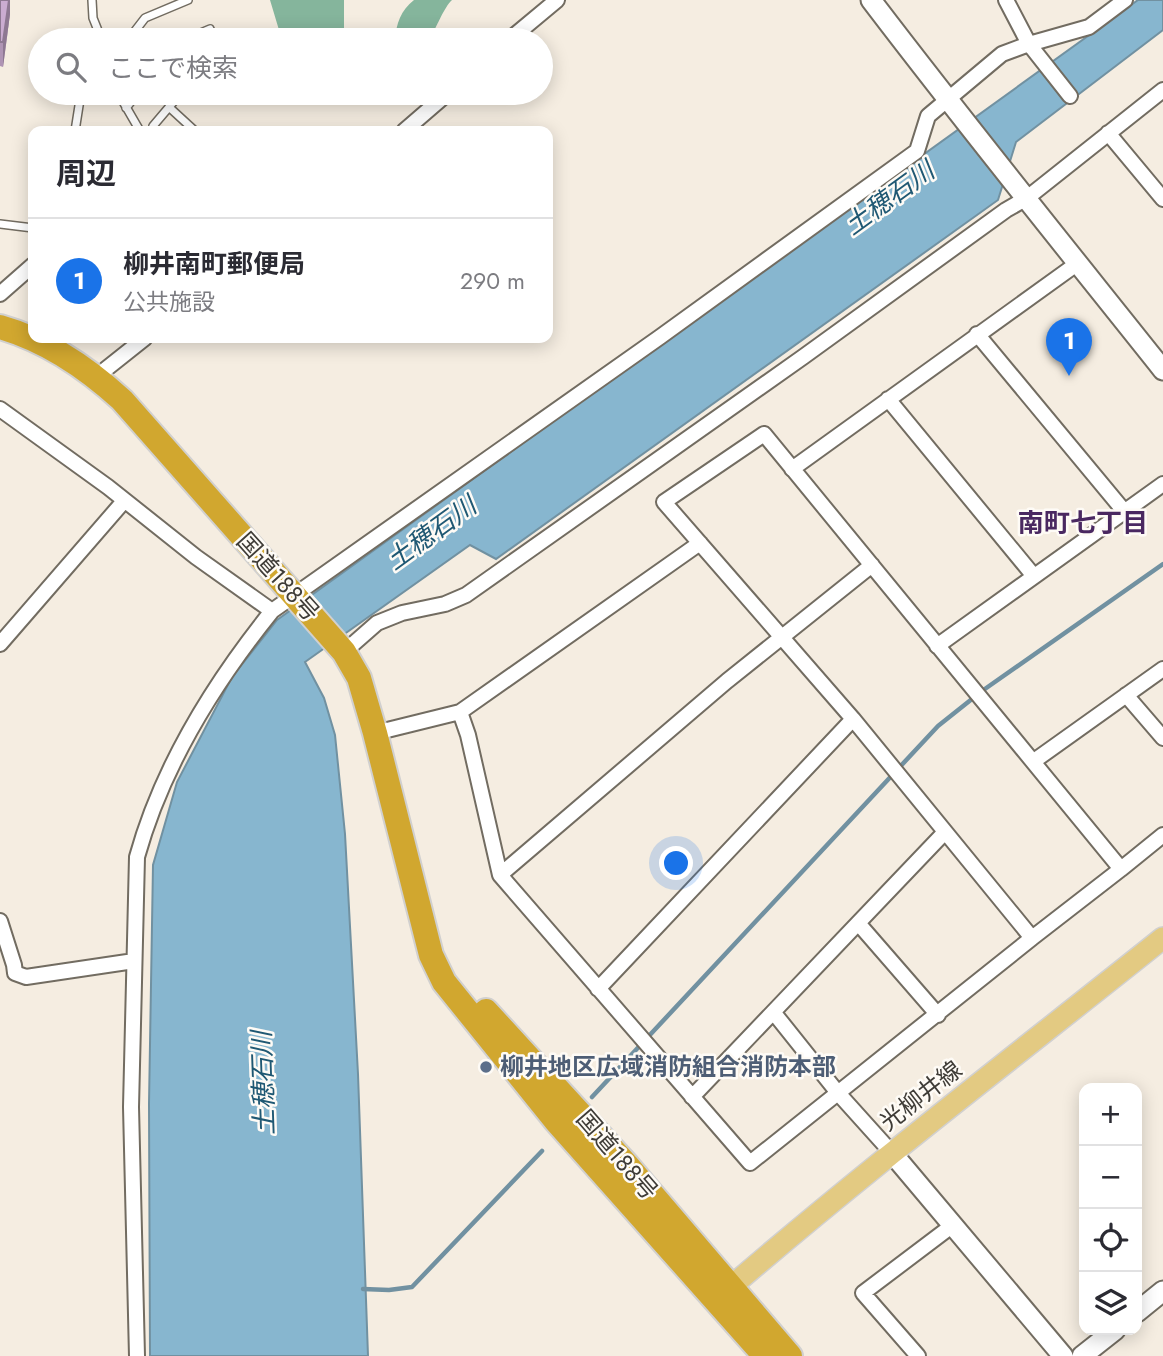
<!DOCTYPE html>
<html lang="ja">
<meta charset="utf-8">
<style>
:root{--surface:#fff;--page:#f2f2f3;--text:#2b2b33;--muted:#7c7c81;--line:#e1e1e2;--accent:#1a73e8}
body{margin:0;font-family:Jost,"Noto Sans JP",sans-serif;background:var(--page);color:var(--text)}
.controls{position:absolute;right:21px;bottom:21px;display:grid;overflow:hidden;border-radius:14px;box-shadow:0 4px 18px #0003}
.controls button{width:63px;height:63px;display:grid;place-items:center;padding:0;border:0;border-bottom:2px solid var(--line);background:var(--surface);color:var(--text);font:35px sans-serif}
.you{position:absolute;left:677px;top:864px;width:24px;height:24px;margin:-18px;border:5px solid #fff;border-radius:50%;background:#1a73e8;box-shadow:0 0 0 10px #1a73e833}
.badge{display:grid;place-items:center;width:46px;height:46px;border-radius:50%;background:var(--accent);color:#fff;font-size:23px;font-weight:700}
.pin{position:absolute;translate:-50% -58px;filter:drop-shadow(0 2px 4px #0008)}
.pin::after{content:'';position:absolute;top:37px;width:24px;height:21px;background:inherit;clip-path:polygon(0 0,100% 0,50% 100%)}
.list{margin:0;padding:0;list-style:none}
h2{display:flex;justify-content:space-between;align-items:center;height:91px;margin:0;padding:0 28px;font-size:30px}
h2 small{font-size:23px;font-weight:400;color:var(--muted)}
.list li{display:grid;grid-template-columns:46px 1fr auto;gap:21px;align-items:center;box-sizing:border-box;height:126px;padding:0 28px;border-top:2px solid var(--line)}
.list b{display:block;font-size:26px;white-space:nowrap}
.list p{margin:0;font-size:23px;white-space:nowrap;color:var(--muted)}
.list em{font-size:23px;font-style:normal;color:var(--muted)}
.icon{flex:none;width:38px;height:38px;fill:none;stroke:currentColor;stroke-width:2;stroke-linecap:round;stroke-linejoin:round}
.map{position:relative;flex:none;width:1163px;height:1356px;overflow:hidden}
.search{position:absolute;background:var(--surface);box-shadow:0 4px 18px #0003;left:28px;top:28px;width:525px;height:77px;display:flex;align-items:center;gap:18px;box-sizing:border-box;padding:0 24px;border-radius:38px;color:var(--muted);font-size:26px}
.panel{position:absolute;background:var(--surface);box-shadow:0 4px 18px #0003;left:28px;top:126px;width:525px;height:217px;border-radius:14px}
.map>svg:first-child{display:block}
.forest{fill:#85b59c}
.water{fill:#87b6cf;stroke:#7191a1;stroke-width:2}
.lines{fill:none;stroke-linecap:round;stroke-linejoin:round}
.stream{stroke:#7191a1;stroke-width:4.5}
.lane-casing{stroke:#726c61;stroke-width:10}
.street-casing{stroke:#726c61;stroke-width:18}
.secondary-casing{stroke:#726c61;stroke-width:23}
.primary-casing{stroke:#d1d0cf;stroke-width:24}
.highway-casing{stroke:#d1d0cf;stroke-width:28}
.lane{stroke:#fff;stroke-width:7}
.street{stroke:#fff;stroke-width:14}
.secondary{stroke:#fff;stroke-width:19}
.primary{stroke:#e3ca82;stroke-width:21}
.highway{stroke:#d1a72f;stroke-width:24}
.wall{fill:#af94b4}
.shaded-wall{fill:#8e7892}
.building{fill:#cbacd1;stroke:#8e7892;stroke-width:2}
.service-dot{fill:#5c6f8a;stroke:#fefbf6;stroke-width:2.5}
.labels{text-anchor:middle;stroke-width:5;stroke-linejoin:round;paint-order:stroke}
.street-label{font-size:24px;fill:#3f3c37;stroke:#fefbf6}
.service-label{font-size:24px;font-weight:bold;fill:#4e5e75;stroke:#fefbf6;text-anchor:start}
.water-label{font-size:26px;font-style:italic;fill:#1f5873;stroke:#fefbf6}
.neighbourhood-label{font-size:26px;font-weight:bold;fill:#4a2861;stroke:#fefbf6}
</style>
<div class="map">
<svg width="1163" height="1356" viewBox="0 0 1163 1356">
<rect width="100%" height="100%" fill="#f5ede1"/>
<!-- forest -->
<path class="forest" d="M270,0h74v28l7,12h-69z
M414,0h38c-8,7 -16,29 -23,40h-34c1,-16 6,-30 19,-40z"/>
<!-- water -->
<path class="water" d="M1138,0h25v30l-147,112 -18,58 -502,359 -26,-14 -165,117 19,36 11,37 10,99 13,240 10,282h-218l-1,-252 4,-239 24,-83 55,-105 45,-57z"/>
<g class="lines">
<!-- stream -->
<path class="stream" d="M592,1097l346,-371 44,-35 181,-127
M363,1289l26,1 23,-3 130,-136"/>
<defs>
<path id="lane" d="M92,0l1,18 6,15 -6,7
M128,40l17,-22 43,-18
M184,40l26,-11
M118,93l22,38
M126,108l12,-15
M170,108l25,23
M153,126l28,-33
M75,131l6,-38
M0,224l33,4"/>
<path id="street" d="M1006,0l23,44 41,52
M509,40l48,-40
M404,131l44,-38
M1108,133l55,66
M0,294l33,-29
M977,334l147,177
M99,379l7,-10 39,-31
M888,399l145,176
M0,409l108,78 88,70 76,54
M792,469l286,-206
M0,644l124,-143
M937,646l226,-162
M344,652l33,-29 25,-10 43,-9 21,-9 337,-238 203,-147 21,-12 136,-108
M1126,695l37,43
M460,712l8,23 32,140 250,288 282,-225 -179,-219 -189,-217 100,-68 357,435 42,-34
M375,733l85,-21 240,-169
M1034,761l129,-92
M500,875l227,-194 145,-116
M0,921l14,44 1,8 11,4 108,-16
M858,923l80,92
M1032,938l89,-69
M598,989l255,-270
M774,1013l64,80 54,60
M692,1097l252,-264
M137,1356l-6,-249 6,-250c25,-90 77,-174 135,-246l388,-274 257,-186 11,-35 74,-62 27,-10 60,-17 36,-27
M918,1356l-55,-63 90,-68"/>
<path id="secondary" d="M871,0c95,125 194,247 292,370
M892,1153l171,203
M1137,1312l26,-21
M1082,1356l33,-26"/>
<path id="primary" d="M718,1298c144,-125 296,-241 445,-360"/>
<path id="highway" d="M0,327c46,13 87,41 122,73l222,252 15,26 16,55 56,222 13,27 112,139 209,235
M486,1011l141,154 163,191"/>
</defs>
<!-- lane casing -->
<use href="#lane" class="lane-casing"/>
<!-- street casing -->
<use href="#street" class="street-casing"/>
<!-- secondary casing -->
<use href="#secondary" class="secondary-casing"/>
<!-- primary casing -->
<use href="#primary" class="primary-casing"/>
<!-- highway casing -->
<use href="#highway" class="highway-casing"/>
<!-- lane -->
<use href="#lane" class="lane"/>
<!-- street -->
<use href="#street" class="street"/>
<!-- secondary -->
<use href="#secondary" class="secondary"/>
<!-- primary -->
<use href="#primary" class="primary"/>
<!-- highway -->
<use href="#highway" class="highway"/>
</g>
<!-- wall -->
<path class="wall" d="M0,0h10v14l-7,53 -3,-1z"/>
<!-- shaded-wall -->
<path class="shaded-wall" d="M9,0h1v14l-7,53v-25z"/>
<!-- building -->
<path class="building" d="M0,0h9l-6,42h-3z"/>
<!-- markers -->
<circle class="service-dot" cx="486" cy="1067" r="7"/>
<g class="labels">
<!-- street labels -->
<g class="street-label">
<text transform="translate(278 577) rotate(48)" y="8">国道188号</text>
<text transform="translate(921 1096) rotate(-38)" y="8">光柳井線</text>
<text transform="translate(617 1155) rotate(49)" y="8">国道188号</text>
</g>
<!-- service labels -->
<g class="service-label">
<text x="500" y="1075">柳井地区広域消防組合消防本部</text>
</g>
<!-- water labels -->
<g class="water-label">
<text transform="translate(889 198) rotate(-36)" y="9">土穂石川</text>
<text transform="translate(431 533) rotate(-36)" y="9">土穂石川</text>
<text transform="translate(263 1083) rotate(-92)" y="9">土穂石川</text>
</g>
<!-- neighbourhood labels -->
<g class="neighbourhood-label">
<text x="1083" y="532">南町七丁目</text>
</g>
</g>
</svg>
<div class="controls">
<button>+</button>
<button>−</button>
<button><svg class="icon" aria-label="locate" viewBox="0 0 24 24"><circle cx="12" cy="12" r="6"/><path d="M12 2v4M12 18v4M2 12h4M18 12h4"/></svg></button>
<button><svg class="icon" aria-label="layers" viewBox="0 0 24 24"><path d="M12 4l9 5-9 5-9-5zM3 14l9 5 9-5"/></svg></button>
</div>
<div class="you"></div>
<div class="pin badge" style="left:1069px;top:376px">1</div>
<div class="search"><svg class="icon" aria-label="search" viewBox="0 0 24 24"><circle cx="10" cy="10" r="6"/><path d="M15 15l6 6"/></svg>ここで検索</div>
<section class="panel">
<h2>周辺<small></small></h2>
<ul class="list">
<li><span class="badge">1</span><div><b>柳井南町郵便局</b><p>公共施設</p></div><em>290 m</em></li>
</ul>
</section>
</div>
